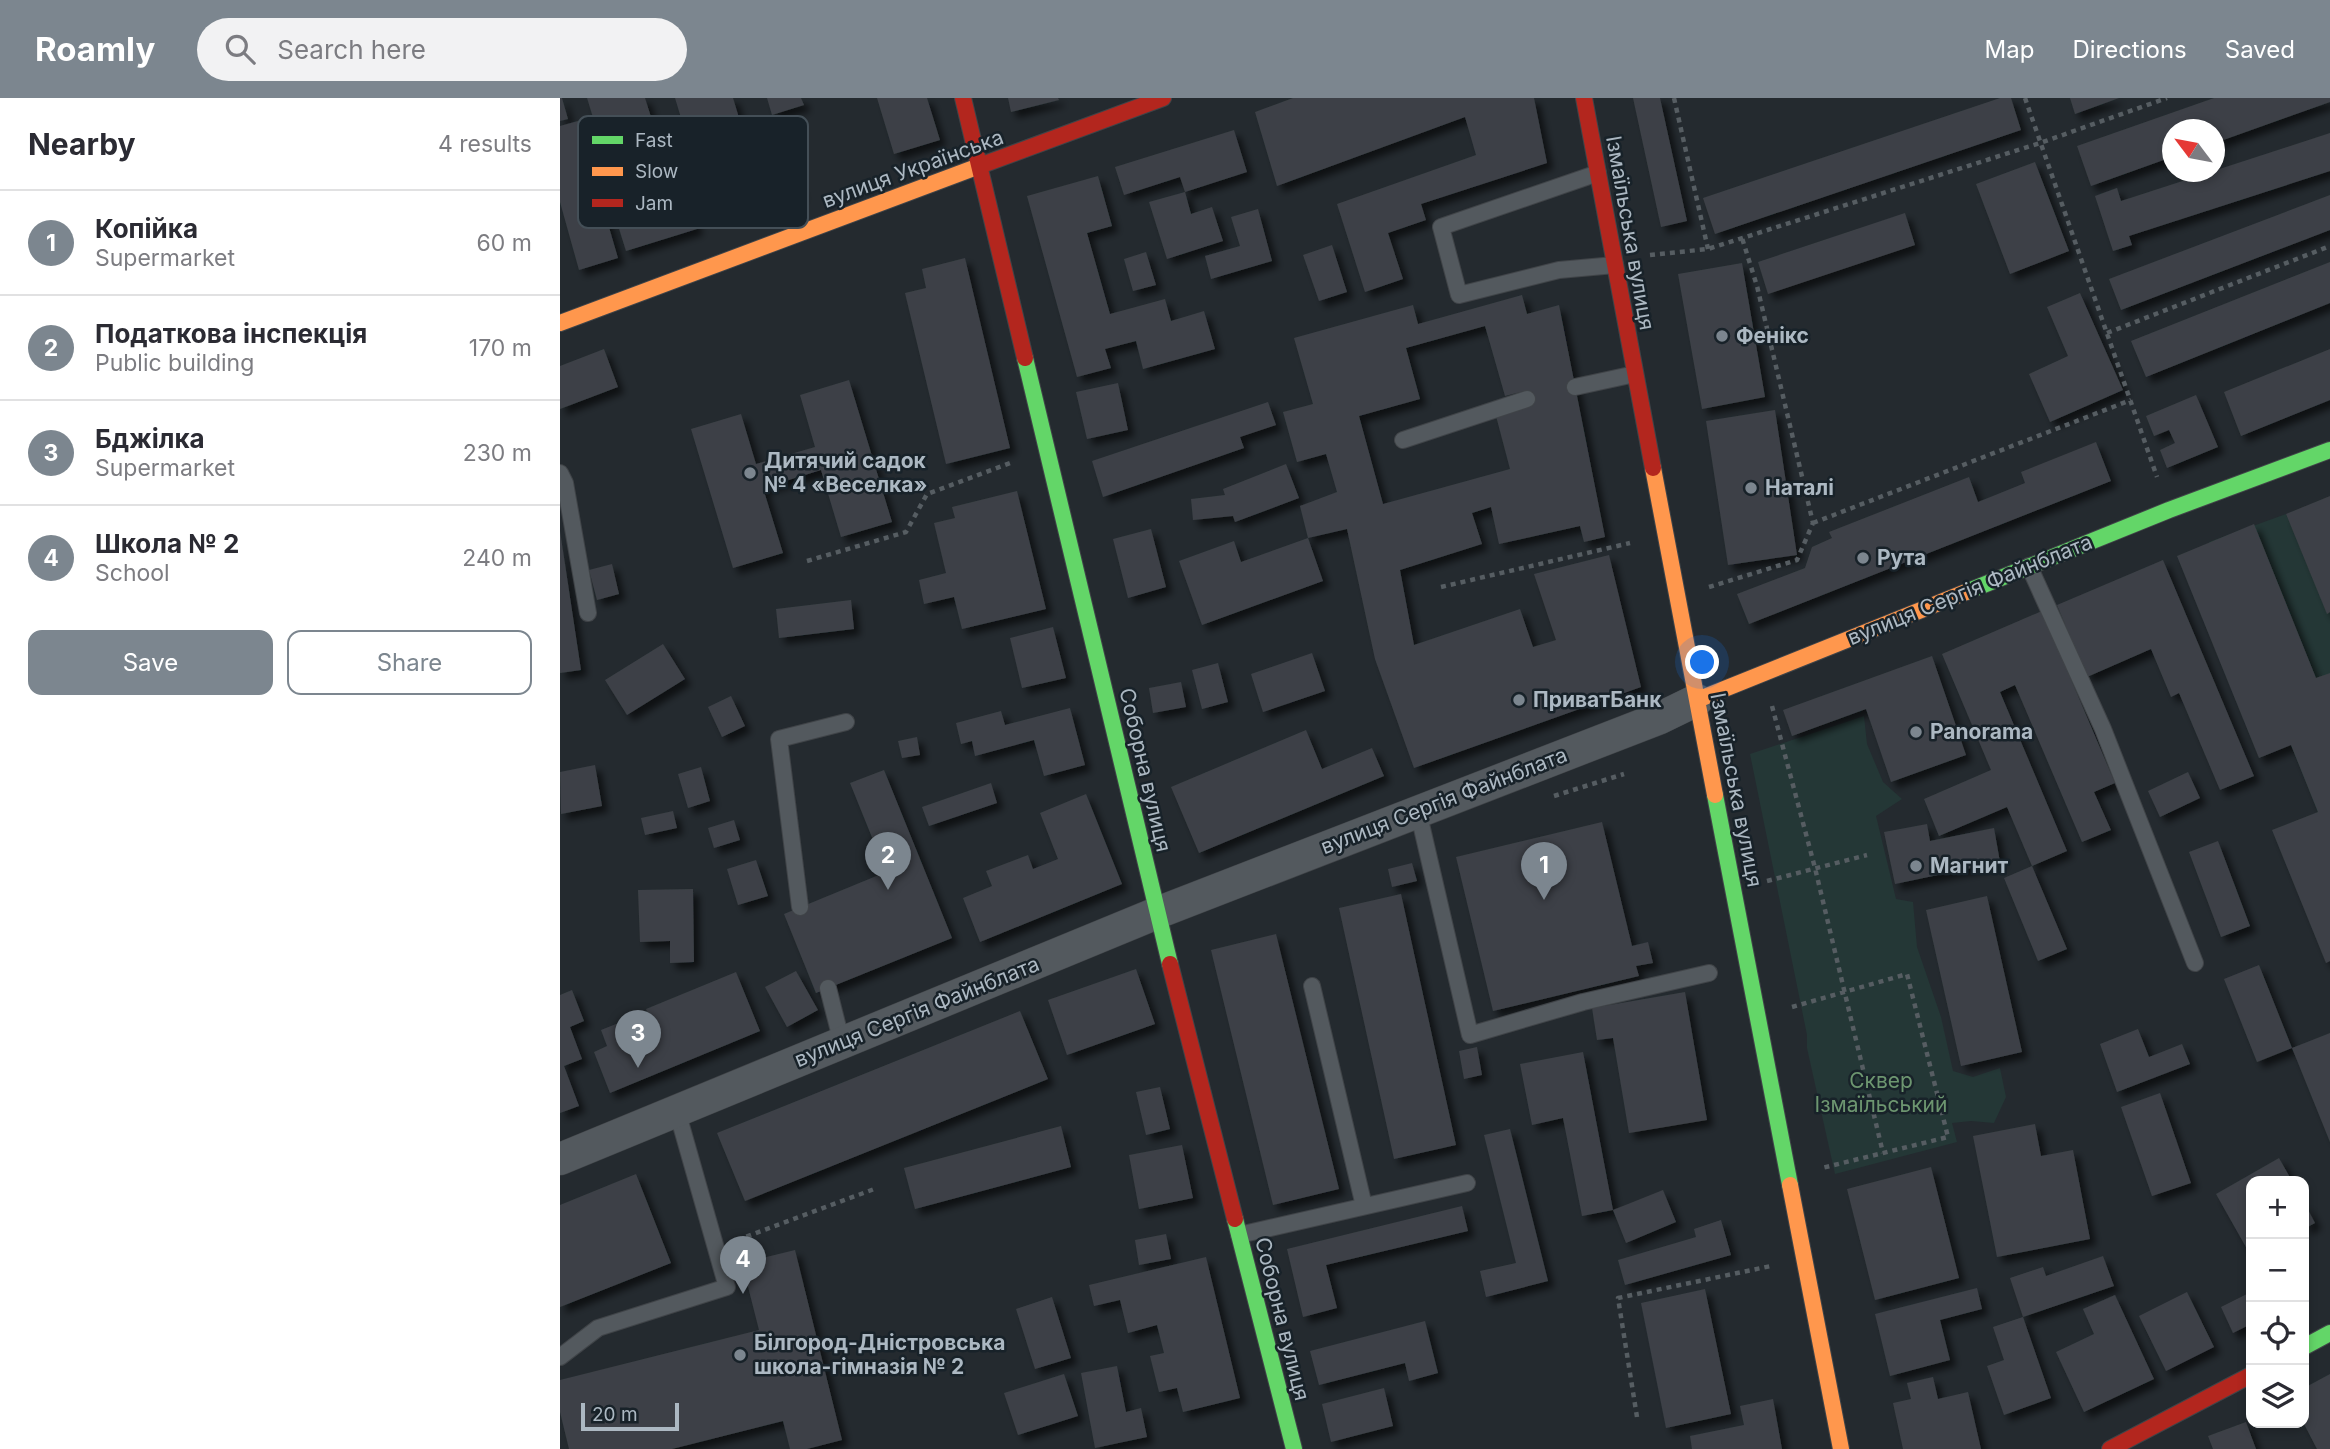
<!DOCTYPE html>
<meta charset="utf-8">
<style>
:root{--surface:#fff;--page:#f2f2f3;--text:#2b2b33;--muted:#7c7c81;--line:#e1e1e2;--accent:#7c868f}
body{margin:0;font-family:Inter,sans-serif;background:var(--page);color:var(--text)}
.controls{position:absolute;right:21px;bottom:21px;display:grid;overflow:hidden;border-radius:14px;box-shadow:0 4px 10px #0003}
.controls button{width:63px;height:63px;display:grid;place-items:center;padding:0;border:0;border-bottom:2px solid var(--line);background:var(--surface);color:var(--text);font:35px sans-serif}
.compass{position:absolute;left:1602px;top:21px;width:63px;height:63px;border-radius:50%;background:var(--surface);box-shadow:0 4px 10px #0003;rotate:302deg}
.scale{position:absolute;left:21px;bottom:18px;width:98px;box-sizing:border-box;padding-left:7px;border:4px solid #acb8c2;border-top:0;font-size:19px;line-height:24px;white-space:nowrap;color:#acb8c2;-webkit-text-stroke:5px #182229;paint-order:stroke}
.you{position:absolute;left:1143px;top:565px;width:24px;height:24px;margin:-18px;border:5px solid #fff;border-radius:50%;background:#1a73e8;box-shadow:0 0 0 10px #1a73e833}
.badge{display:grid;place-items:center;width:46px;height:46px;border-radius:50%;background:var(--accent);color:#fff;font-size:23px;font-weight:700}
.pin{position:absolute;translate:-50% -58px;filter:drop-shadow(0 2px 4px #0008)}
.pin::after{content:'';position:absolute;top:37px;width:24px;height:21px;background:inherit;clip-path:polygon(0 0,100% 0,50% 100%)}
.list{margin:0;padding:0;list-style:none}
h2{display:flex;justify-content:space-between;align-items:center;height:91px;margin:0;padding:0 28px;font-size:30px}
h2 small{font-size:23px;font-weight:400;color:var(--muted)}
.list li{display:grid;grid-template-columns:46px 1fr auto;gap:21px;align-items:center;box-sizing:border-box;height:105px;padding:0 28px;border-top:2px solid var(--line)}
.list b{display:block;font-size:26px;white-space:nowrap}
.list p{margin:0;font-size:23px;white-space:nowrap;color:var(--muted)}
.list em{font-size:23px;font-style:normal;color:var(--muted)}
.actions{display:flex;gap:14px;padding:21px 28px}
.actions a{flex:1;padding:16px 0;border:2px solid var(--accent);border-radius:14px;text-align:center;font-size:24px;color:var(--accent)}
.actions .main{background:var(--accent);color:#fff}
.icon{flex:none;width:38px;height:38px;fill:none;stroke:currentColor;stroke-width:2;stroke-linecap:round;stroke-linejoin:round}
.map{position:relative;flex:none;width:1770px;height:1351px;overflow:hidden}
header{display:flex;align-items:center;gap:42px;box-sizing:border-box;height:98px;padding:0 35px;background:var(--accent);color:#fff}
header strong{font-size:33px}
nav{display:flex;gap:38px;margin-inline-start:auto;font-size:24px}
.search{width:490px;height:63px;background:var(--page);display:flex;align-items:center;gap:18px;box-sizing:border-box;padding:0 24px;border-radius:38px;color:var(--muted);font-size:26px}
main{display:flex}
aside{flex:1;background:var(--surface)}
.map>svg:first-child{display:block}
.green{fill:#243736}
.building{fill:#3c4146;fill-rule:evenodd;filter:url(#shadow)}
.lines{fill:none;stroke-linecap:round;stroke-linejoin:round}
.lane-casing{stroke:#404448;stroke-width:18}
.street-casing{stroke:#404448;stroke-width:33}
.fast-casing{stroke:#404448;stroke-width:18}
.slow-casing{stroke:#404448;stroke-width:18}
.jam-casing{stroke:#404448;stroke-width:18}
.path{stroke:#565d62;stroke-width:4.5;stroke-dasharray:5 5;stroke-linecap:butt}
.lane{stroke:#53595e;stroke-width:16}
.street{stroke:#53595e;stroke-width:32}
.fast{stroke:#63d668;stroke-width:16}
.slow{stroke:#ff974d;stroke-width:16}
.jam{stroke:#b3261e;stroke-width:16}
.poi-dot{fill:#7c868f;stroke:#182229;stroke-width:2.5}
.labels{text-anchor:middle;stroke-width:5;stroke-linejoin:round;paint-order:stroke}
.street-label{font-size:21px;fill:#acb8c2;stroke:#182229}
.poi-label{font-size:21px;font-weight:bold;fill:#acb8c2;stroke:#182229;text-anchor:start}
.park-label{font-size:21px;fill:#6d9670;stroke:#182229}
.key{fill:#182229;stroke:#444f57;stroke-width:2}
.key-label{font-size:19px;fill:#acb8c2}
</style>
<header>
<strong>Roamly</strong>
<div class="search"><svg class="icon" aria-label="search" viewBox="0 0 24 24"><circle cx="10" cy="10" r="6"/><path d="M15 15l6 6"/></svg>Search here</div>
<nav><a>Map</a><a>Directions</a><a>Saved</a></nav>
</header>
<main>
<aside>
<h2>Nearby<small>4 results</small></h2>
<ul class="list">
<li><span class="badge">1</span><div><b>Копійка</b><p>Supermarket</p></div><em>60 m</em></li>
<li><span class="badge">2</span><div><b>Податкова інспекція</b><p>Public building</p></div><em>170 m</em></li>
<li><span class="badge">3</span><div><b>Бджілка</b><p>Supermarket</p></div><em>230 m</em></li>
<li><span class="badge">4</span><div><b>Школа № 2</b><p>School</p></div><em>240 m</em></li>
</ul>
<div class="actions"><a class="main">Save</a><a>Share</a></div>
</aside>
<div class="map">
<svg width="1770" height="1351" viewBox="0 0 1770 1351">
<defs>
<filter id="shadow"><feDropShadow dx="6" dy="6" stdDeviation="3.5" flood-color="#0009"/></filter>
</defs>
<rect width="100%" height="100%" fill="#242a2f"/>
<!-- green -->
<path class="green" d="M1726,416l41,99 3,-1v230l-121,-300z
M1304,618l3,28 16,38 19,17 -26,17 20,83 17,3 4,45 24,70 12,54 20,6 27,-9 6,29 -12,26 -23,-2 -19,2 5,19 -122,32 -28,-126v-13l-57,-281z"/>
<!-- building -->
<path class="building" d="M0,0h2l6,21 -8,2z
M27,0h58l19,60 10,-3 23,74 -71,22 -19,-61 33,-10 -7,-22 -25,8z
M115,0h58l17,56 34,-10 16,51 -64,20 -28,-91 -23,7z
M207,0h34l3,7 -32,10z
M317,0h50l13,42 -46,14z
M448,0h50l1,2 -48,12z
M733,0h241l13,65 -126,41 5,16 -38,13 15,46 -38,13 -28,-88 139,-49 -11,-38 -188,69 -22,-74z
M1073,0h27l27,123 -26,6z
M1440,0h11l10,32 -306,104 -12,-36z
M1510,0h49l-44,16z
M1654,0h116v4l-115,41v-13h-43v27l-81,29 -14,-40z
M18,23l40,137 -39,12 -19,-68v-76z
M674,32l13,42 -62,20 -5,-15 -56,18 -9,-28z
M1770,35v38l-201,65 3,9 -19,6 -18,-55 22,-8 4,13z
M1475,64l34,89 -59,23 -34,-90z
M538,78l14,50 -25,7 23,81 55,-15 6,22 33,-10 11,38 -72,20 -7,-28 -31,8 6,19 -34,9 -50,-181z
M625,94l6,22 21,-7 11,34 -56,18 -18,-57z
M1770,97v35l-209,80 -12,-31z
M698,111l14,52 -61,18 -6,-23 35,-10 -9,-29z
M1345,115l10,32 -147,49 -10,-32z
M772,147l15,47 -28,9 -16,-46z
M586,154l10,33 -23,6 -9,-32z
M405,160l45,190 -64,16 -41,-171 21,-5 -4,-19z
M1770,164v41l-184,74 -15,-36z
M1182,165l23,134 -63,12 -24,-135z
M1520,195l43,97 -73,32 -21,-48 39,-18 -21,-49z
M962,197l5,19 32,-9 46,232 -21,5 -4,-16 -81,18 -8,-37 -19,6 10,31 -82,26 14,75 106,-36 13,38 23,-7 -22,-66 75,-19 32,132 -227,81 -39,-109 -28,-130 -39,9 15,43 -121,44 -23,-64 55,-20 7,21 67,-24 -8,-32 37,-14 -11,-38 -29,8 -14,-50 30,-8 -19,-66 119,-33 5,19zM925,228l20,70 20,-5 4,16 -33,9 14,53 -127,35 -24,-88 61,-17 -14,-51z
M44,251l14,38 -58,22v-43z
M1770,251v51l-89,36 -17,-44z
M289,282l43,142 -51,15 -20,-67 -58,18 20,65 -50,15 -42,-139 50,-15 15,50 59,-17 -15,-52z
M558,285l10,47 -41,9 -11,-47z
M1636,297l22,52 -51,21 -7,-18 15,-7 -6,-13 -15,6 -8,-20z
M708,304l8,23 -36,12 4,11 -141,49 -11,-36z
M1215,312l22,145 -69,10 -22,-144z
M1536,344l15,39 -362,143 -12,-30 68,-26 7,-21 20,-9 -3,-6 140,-55 9,25 47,-19 -4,-11z
M726,366l13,34 -64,24 -2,-6 -40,4 -2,-21 34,-4 -2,-6z
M457,393l29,118 -84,20 -8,-32 -30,7 -5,-24 27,-7 -12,-50 21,-5 -3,-11z
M1770,398v116l-3,2 -41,-100z
M1694,426l62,154 14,-5v288l-4,2 -54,-133 46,-18 -27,-67 -32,13 -82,-202z
M591,431l15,58 -38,11 -15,-59z
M0,433l21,139 -21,3z
M1603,462l91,216 -34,14 -41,-97 -8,4 -20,-48 -64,28 -30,-72z
M52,466l7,30 -22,6 -8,-30z
M291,502l3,29 -75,9 -3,-29z
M1482,513l73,172 -21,9 17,38 -29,12 -67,-157 -15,7 67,159 -35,15 -25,-59 -68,29 -15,-37 67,-29 -49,-116z
M493,529l13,51 -44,10 -12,-50z
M103,546l22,35 -58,36 -22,-35z
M752,555l13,38 -62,21 -12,-38z
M1372,558l34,99 -75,27 -25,-73 -74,27 -9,-26z
M658,565l10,39 -26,7 -10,-39z
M621,584l5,25 -33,6 -4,-25z
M171,598l14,30 -23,11 -14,-30z
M510,610l15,57 -41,11 -10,-36 -59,16 -3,-15 -11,3 -5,-21 45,-12 4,14z
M746,632l16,39 50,-21 12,28 -185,77 -28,-66z
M357,639l3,18 -18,3 -4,-17z
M35,667l7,41 -41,8 -1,-42z
M141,669l9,34 -22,7 -10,-34z
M324,672l68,168 -136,55 -32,-79 102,-42 -36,-89z
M1628,674l12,26 -40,19 -12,-26z
M431,685l6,20 -68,23 -7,-19z
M526,696l36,90 -142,58 -17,-44 29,-12 -6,-15 42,-16 5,14 25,-10 -18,-46z
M113,713l4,17 -32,7 -4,-17z
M174,722l6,20 -26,8 -6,-20z
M1042,724l30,124 16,-4 5,21 -17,3 3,10 -146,35 -37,-154z
M1367,726l3,17 64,-13 6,34 -105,22 -11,-52z
M1658,743l32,85 -29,11 -32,-85z
M196,762l12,36 -30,9 -11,-36z
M852,765l5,18 -25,6 -4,-18z
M1472,768l35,83 -29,12 -34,-83z
M133,791l1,73 -24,1v-22l-30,1 -2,-52z
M841,796l55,251 -62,14 -55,-251z
M1427,798l35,156 -61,14 -35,-156z
M716,836l63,255 -66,16 -62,-255z
M1699,867l33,83 -35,14 -33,-83z
M576,871l19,55 -88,31 -19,-55z
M236,873l22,39 -31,17 -22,-40z
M176,874l24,59 -150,62 -16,-41 13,-6 -6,-16 15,-6 10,25 31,-12 -11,-28z
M12,892l12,31 -14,6 12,32 -18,7 15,40 -19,7v-118z
M1125,894l22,128 -78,13 -16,-95 -16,2 -5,-32z
M460,913l28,68 -303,122 -28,-68z
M1578,931l11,28 33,-13 8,20 -73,28 -17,-48z
M1770,935v109l-38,-94z
M917,949l5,28 -18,4 -5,-28z
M1023,954l30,158 -31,6 -19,-98 -31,7 -12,-61z
M600,989l10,42 -24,6 -10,-43z
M1600,995l31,90 -39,13 -31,-89z
M1475,1026l6,32 32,-6 17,89 -93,18 -24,-121z
M501,1028l10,41 -156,42 -11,-41z
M950,1031l38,152 -62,16 -6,-26 36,-8 -32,-128z
M622,1047l11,53 -54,11 -10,-54z
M1719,1060l13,23h-41v75l-35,-62z
M1371,1069l28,111 -84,22 -28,-111z
M76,1076l35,89 -111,44v-102z
M1103,1092l13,32 -50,21 -13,-33z
M1744,1104l11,21 -11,6z
M902,1108l6,25 -142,34 11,43 -34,9 -16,-68z
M1161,1122l10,35 -106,30 -7,-25 78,-23 -2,-8z
M606,1136l5,25 -32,6 -4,-25z
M235,1152l47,190 -35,9h-17l-7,-28 -111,28h-103l-9,-37v-32l199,-50 -17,-67z
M1543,1158l11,30 -91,31 -13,-39 33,-11 3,9z
M646,1159l34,141 -57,14 -6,-24 -18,4 -9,-36 14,-3 -7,-28 -29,8 -8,-33 -26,6 -5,-21z
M1417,1190l5,21 -42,11 10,40 -60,16 -15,-62z
M1145,1191l26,125 -65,14 -25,-125z
M1627,1194l27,55 -48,24 -27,-55z
M1691,1194v32l-18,9 -12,-26z
M1555,1197l39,84 -70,33 -28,-60 38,-18 -11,-25z
M492,1199l19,61 -36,11 -19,-60z
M1463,1219l28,81 -47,17 -17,-49 17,-6 -11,-33z
M865,1223l13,52 -29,8 -4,-18 -86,22 -9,-34z
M557,1268l9,46 15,-4 6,29 -52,11 -14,-75z
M504,1276l14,42 -60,19 -14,-42z
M1770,1276v75h-13l-13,-25v-36z
M1373,1279l5,22 30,-7 13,57h-78l-10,-46 18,-4 -4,-16z
M824,1290l9,38 -62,16 -9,-38z
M1213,1301l9,50h-90l-2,-13 54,-11 -4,-19z
M1686,1324l10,27h-43l-5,-13z"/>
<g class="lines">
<defs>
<path id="lane" d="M1038,75l-157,54 18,68 100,-25 56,-5
M1015,289l60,-13
M843,342l124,-41
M0,375l5,10 23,130
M1469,468l74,163 92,234
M858,713l52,224 113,-33 126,-29
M240,809l-21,-168 67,-17
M752,888l52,220
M268,890l14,55
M679,1137l228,-52
M0,1259l38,-29 129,-41 -50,-176"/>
<path id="street" d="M0,1061l597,-246 503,-195 37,-18"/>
<path id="fast" d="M465,260l145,606
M1406,494l203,-82 161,-60
M1155,697l75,390
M675,1121l59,230
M1744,1249l26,-14"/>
<path id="slow" d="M0,225l422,-158
M1093,370l62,327
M1137,602l269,-108
M1230,1087l51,264"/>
<path id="jam" d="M403,0l62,260
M1024,0l69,370
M422,67l181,-67
M610,866l65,255
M1550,1351l141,-74"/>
</defs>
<!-- lane casing -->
<use href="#lane" class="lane-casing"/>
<!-- street casing -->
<use href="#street" class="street-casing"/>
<!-- fast casing -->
<use href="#fast" class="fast-casing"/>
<!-- slow casing -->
<use href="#slow" class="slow-casing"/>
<!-- jam casing -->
<use href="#jam" class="jam-casing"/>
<!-- path -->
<path class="path" d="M1114,0l34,151
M1465,0l132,379
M1090,157l58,-6 332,-106 127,-45
M1547,235l223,-87
M1253,425l318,-123
M247,463l99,-29 21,-38 86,-32
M881,489l189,-44
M1149,489l88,-27 16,-37 -56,-237 -15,-48
M1212,608l43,162 68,285
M994,698l70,-22
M1207,783l100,-26
M1232,909l115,-33 41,163 -126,31
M177,1142l140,-52
M1077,1319l-19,-119 153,-32"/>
<!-- lane -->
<use href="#lane" class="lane"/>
<!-- street -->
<use href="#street" class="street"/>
<!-- fast -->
<use href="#fast" class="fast"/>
<!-- slow -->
<use href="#slow" class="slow"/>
<!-- jam -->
<use href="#jam" class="jam"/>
</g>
<!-- markers -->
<g class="poi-dot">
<circle cx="1162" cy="238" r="7"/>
<circle cx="190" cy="375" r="7"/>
<circle cx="1191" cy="390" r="7"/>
<circle cx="1303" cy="460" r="7"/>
<circle cx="959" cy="602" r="7"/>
<circle cx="1356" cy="634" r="7"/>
<circle cx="1356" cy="768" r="7"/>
<circle cx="180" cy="1257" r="7"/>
</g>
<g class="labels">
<!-- street labels -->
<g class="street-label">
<text transform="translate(353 71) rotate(-20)" y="7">вулиця Українська</text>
<text transform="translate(1070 135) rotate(80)" y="7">Ізмаїльська вулиця</text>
<text transform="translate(1410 492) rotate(-22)" y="7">вулиця Сергія Файнблата</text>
<text transform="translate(585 672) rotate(77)" y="7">Соборна вулиця</text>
<text transform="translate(1176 692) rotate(79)" y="7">Ізмаїльська вулиця</text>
<text transform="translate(884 703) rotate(-21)" y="7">вулиця Сергія Файнблата</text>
<text transform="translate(357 914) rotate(-22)" y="7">вулиця Сергія Файнблата</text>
<text transform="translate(722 1221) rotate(76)" y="7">Соборна вулиця</text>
</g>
<!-- poi labels -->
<g class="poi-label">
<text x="1176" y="245">Фенікс</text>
<text x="204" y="370">Дитячий садок<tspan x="204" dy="24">№ 4 «Веселка»</tspan></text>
<text x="1205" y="397">Наталі</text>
<text x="1317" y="467">Рута</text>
<text x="973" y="609">ПриватБанк</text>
<text x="1370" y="641">Panorama</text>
<text x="1370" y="775">Магнит</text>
<text x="194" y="1252">Білгород-Дністровська<tspan x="194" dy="24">школа-гімназія № 2</tspan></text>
</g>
<!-- park labels -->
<g class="park-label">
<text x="1321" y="990">Сквер<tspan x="1321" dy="24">Ізмаїльський</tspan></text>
</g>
</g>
<!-- legend -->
<rect x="18" y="18" width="230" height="112" rx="10" class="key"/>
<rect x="32" y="38" width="31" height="8" fill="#63d668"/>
<rect x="32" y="69" width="31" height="9" fill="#ff974d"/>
<rect x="32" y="101" width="31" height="8" fill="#b3261e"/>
<g class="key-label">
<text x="75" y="49">Fast</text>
<text x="75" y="80">Slow</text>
<text x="75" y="112">Jam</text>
</g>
</svg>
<div class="controls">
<button>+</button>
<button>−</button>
<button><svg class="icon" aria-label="locate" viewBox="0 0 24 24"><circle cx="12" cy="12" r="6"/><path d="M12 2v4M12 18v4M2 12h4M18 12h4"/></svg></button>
<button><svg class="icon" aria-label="layers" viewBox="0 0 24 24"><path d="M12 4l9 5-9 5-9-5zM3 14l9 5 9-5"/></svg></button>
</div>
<svg class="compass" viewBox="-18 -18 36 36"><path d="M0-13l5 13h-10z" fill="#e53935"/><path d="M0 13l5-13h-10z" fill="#7c7c81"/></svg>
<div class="scale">20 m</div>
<div class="you"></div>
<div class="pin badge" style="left:984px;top:802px">1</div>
<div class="pin badge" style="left:328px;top:792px">2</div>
<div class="pin badge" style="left:78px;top:970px">3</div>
<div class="pin badge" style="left:183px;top:1196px">4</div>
</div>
</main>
